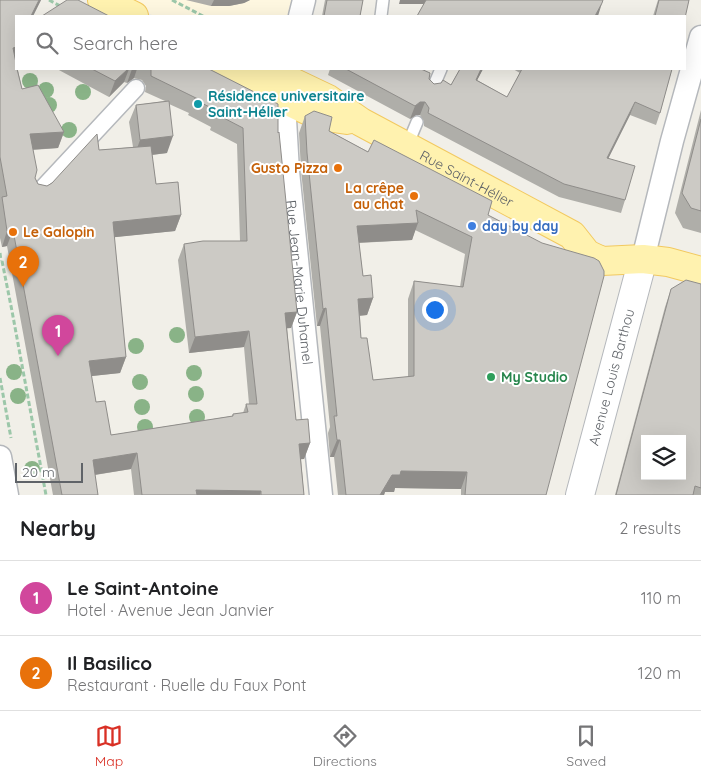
<!DOCTYPE html>
<meta charset="utf-8">
<style>
:root{--surface:#fff;--page:#f2f2f2;--text:#202124;--muted:#757577;--line:#e0e0e0;--accent:#d93025}
body{margin:0;font-family:Quicksand,sans-serif;background:var(--page);color:var(--text)}
.controls{position:absolute;right:15px;bottom:15px;display:grid;overflow:hidden;border-radius:0px;box-shadow:0 5px 20px #0002}
.controls button{width:45px;height:45px;display:grid;place-items:center;padding:0;border:0;border-bottom:1px solid var(--line);background:var(--surface);color:var(--text);font:25px sans-serif}
.scale{position:absolute;left:15px;bottom:12px;width:68px;box-sizing:border-box;padding-left:5px;border:2px solid #5f6368;border-top:0;font-size:14px;line-height:18px;white-space:nowrap;color:#5f6368;-webkit-text-stroke:4px #fff;paint-order:stroke}
.you{position:absolute;left:434px;top:309px;width:18px;height:18px;margin:-12px;border:4px solid #fff;border-radius:50%;background:#1a73e8;box-shadow:0 0 0 8px #1a73e833}
.badge{display:grid;place-items:center;width:32px;height:32px;border-radius:50%;background:var(--accent);color:#fff;font-size:16px;font-weight:700}
.pin{position:absolute;translate:-50% -41px;filter:drop-shadow(0 1px 2px #0008)}
.pin::after{content:'';position:absolute;top:26px;width:18px;height:15px;background:inherit;clip-path:polygon(0 0,100% 0,50% 100%)}
.list{margin:0;padding:0;list-style:none}
h2{display:flex;justify-content:space-between;align-items:center;height:65px;margin:0;padding:0 20px;font-size:21px}
h2 small{font-size:16px;font-weight:400;color:var(--muted)}
.list li{display:grid;grid-template-columns:32px 1fr auto;gap:15px;align-items:center;box-sizing:border-box;height:75px;padding:0 20px;border-top:1px solid var(--line)}
.list b{display:block;font-size:19px;white-space:nowrap}
.list p{margin:0;font-size:16px;white-space:nowrap;color:var(--muted)}
.list em{font-size:16px;font-style:normal;color:var(--muted)}
.icon{flex:none;width:28px;height:28px;fill:none;stroke:currentColor;stroke-width:2;stroke-linecap:round;stroke-linejoin:round}
.map{position:relative;flex:none;width:701px;height:495px;overflow:hidden}
.search{position:absolute;background:var(--surface);box-shadow:0 5px 20px #0002;left:15px;right:15px;top:15px;height:55px;display:flex;align-items:center;gap:12px;box-sizing:border-box;padding:0 18px;border-radius:0px;color:var(--muted);font-size:19px}
.sheet{height:215px;background:var(--surface)}
nav{display:flex;justify-content:space-around;align-items:center;box-sizing:border-box;height:70px;border-top:1px solid var(--line);background:var(--surface);font-size:14px;color:var(--muted)}
nav a{display:grid;justify-items:center;gap:2px}
nav .on{color:var(--accent)}
.map>svg:first-child{display:block}
.commercial{fill:#fef7e0}
.lines{fill:none;stroke-linecap:round;stroke-linejoin:round}
.service-casing{stroke:#b5b8bc;stroke-width:14}
.pedestrian-casing{stroke:#b5b8bc;stroke-width:19}
.minor-casing{stroke:#b5b8bc;stroke-width:25}
.tertiary-casing{stroke:#b5b8bc;stroke-width:30}
.primary-casing{stroke:#f2c960;stroke-width:30}
.path{stroke:#9cc7a9;stroke-width:3;stroke-dasharray:5 2.5;stroke-linecap:butt}
.service{stroke:#fff;stroke-width:11}
.pedestrian{stroke:#fff;stroke-width:16}
.minor{stroke:#fff;stroke-width:22}
.tertiary{stroke:#fff;stroke-width:28}
.primary{stroke:#fff2af;stroke-width:28}
.tree{fill:#89b387}
.wall{fill:#afaea9;fill-rule:evenodd}
.shaded-wall{fill:#8f8d8a}
.building{fill:#cccac5;stroke:#8f8d8a;fill-rule:evenodd}
.culture-dot{fill:#0f9aa8;stroke:#fff;stroke-width:2}
.food-dot{fill:#e8710a;stroke:#fff;stroke-width:2}
.shop-dot{fill:#3f7fe0;stroke:#fff;stroke-width:2}
.leisure-dot{fill:#2e9e5b;stroke:#fff;stroke-width:2}
.labels{text-anchor:middle;stroke-width:4;stroke-linejoin:round;paint-order:stroke}
.culture-label{font-size:14px;font-weight:bold;fill:#0d838f;stroke:#fff;text-anchor:start}
.food-label{font-size:14px;font-weight:bold;fill:#c56008;stroke:#fff;text-anchor:end}
.street-label{font-size:14px;fill:#5f6368;stroke:#fff}
.shop-label{font-size:14px;font-weight:bold;fill:#366cbe;stroke:#fff;text-anchor:start}
.leisure-label{font-size:14px;font-weight:bold;fill:#27864d;stroke:#fff;text-anchor:start}
</style>
<div class="map">
<svg width="701" height="495" viewBox="0 0 701 495">
<rect width="100%" height="100%" fill="#f1efe8"/>
<!-- commercial -->
<path class="commercial" d="M121,0h171l-3,16h-135z"/>
<g class="lines">
<defs>
<path id="service" d="M381,16l2,-16
M432,90l9,-21
M407,146l10,-24"/>
<path id="pedestrian" d="M39,192l97,-104"/>
<g id="minor">
<path d="M300,16l4,-16"/>
<path id="s1" d="M283,85l5,86 33,324"/>
<path d="M643,259l29,-118 29,-104"/>
<path d="M0,457l7,38"/>
</g>
<g id="tertiary">
<path id="s2" d="M580,495l63,-236"/>
</g>
<g id="primary">
<path d="M102,0l32,16"/>
<path d="M221,69l98,47 28,4"/>
<path id="s3" d="M265,69l63,30 33,23 211,113 15,19 15,7 41,-2 25,3 33,9"/>
</g>
</defs>
<!-- service casing -->
<use href="#service" class="service-casing"/>
<!-- pedestrian casing -->
<use href="#pedestrian" class="pedestrian-casing"/>
<!-- minor casing -->
<use href="#minor" class="minor-casing"/>
<!-- tertiary casing -->
<use href="#tertiary" class="tertiary-casing"/>
<!-- primary casing -->
<use href="#primary" class="primary-casing"/>
<!-- path -->
<path class="path" d="M49,0l13,7
M172,0l31,16
M0,253l1,8
M2,261l10,50 34,184
M0,378l11,60"/>
<!-- service -->
<use href="#service" class="service"/>
<!-- pedestrian -->
<use href="#pedestrian" class="pedestrian"/>
<!-- minor -->
<use href="#minor" class="minor"/>
<!-- tertiary -->
<use href="#tertiary" class="tertiary"/>
<!-- primary -->
<use href="#primary" class="primary"/>
</g>
<!-- trees -->
<g class="tree">
<circle cx="30" cy="81" r="8"/>
<circle cx="46" cy="90" r="8"/>
<circle cx="83" cy="92" r="8"/>
<circle cx="49" cy="105" r="8"/>
<circle cx="69" cy="130" r="8"/>
<circle cx="177" cy="335" r="8"/>
<circle cx="136" cy="346" r="8"/>
<circle cx="14" cy="372" r="8"/>
<circle cx="194" cy="373" r="8"/>
<circle cx="140" cy="382" r="8"/>
<circle cx="196" cy="394" r="8"/>
<circle cx="18" cy="396" r="8"/>
<circle cx="142" cy="407" r="8"/>
<circle cx="197" cy="417" r="8"/>
<circle cx="145" cy="427" r="8"/>
<circle cx="32" cy="469" r="8"/>
</g>
<!-- wall -->
<path class="wall" d="M0,0h41l-8,16h-17v45l6,28 42,43 -6,16 -25,2 2,28 3,6 9,2 52,-36 34,-3 -4,-25 7,-17 29,-4 -20,-9 1,-6 -4,-6 -8,-2 -7,5 -3,-1 -15,15 -52,-28h152l69,64 19,179 -6,16h-4l9,92 14,23 -6,16h-3l3,36h-170l-3,-26 -36,6 3,20h-45l-46,-249 -5,1 -2,-9zM169,104l20,9 -1,2 23,12 -1,3 27,14 3,97 -56,3 -6,16 11,93 55,-6 5,57h-3l-3,9 -10,1 -1,2 -121,19 -15,-33 -5,-26 29,-3 6,-16 -12,-120 61,-6 6,-16 -25,-31 -4,-29 15,-2z
M186,0h64l-6,3 -15,3h-18z
M325,0h38l-3,16h-38z
M658,0h31l-4,16h-32z
M330,69h91l13,15 17,1 9,-16h23l-6,11 30,17 13,-24 -7,-4h159l-12,44 -4,12 -26,-10 -22,44 17,41 -4,13 -62,-16 -135,-71v-5l-4,-6h-4l-6,4 -82,-44z
M701,110v123l-18,-5 -8,-15z
M305,116l24,15 159,84 58,280h-85v-6l-66,-1 -1,4h-9l-1,3h-46l-4,-38h-4l-2,-24 2,-6 -10,-101h-3l-16,-156 -2,-37zM415,230l50,24 -5,33 -46,-6 -6,18v78l-35,3 -12,-42 -1,-22 7,-1 6,-17 -10,-22 -4,-33 53,-3z
M701,284v211h-86l50,-188 6,-18z"/>
<!-- shaded-wall -->
<path class="shaded-wall" d="M39,0h2l-8,16h-2z
M214,0h36l-6,3 -15,3h-18z
M400,0h27l-1,4h-27z
M602,3l-4,13h-3z
M16,47v14l-9,3 6,-16z
M128,69h1l-5,13 -15,15 6,-16z
M132,69h5l-3,9 -7,5z
M481,69h2l-12,23 5,-12z
M420,102h5l-5,13h-4l-6,4 5,-13z
M635,102l-5,13 -28,56 5,-13z
M64,132l-6,16 -33,2 5,-16z
M173,136l-6,17 -33,4 6,-17z
M181,215l-6,16 -68,7 6,-16z
M418,223l-6,17 -61,3 6,-17z
M13,230l-6,16 -5,1 5,-16z
M373,298l-6,17 -15,1 6,-17z
M326,308l-6,18h-3l6,-17z
M297,312l-6,16 -11,1 5,-16z
M249,331l-5,16 -55,6 6,-16z
M126,357l-6,16 -37,4 6,-16z
M337,440h3l-6,17h-4z
M310,443l-6,16 -11,1 6,-16z
M137,453l-6,16 -44,7 6,-16z
M401,471l66,1 -6,17 -66,-1 -1,4h-9l-1,3h-4l12,-20z
M196,490l65,1 -1,4h-65z"/>
<!-- building -->
<path class="building" d="M0,0h39l-8,16h-15v31l-3,1 3,15v6h1l5,20 16,-4 26,47 -34,2 7,36 -2,8 3,6 9,2 5,-3 45,-49 2,16 52,-4 5,38 22,-2 3,33 -68,7 13,135 -37,4 7,41 9,-1 6,34 122,-19v-2l15,-2 -2,-8h11l-8,-73 -54,6 -11,-93 19,-3h44l-4,-113 -27,-14 1,-3 -23,-12h4l-47,-23v-7h58l69,35v29l1,-1 18,180 -12,1 11,107 12,-1 2,24 -11,1 5,51h-43v-4l-65,-1 1,5h-55l-5,-42 -44,7 5,35h-36l-49,-265 -6,1 -5,-34 5,-1 -7,-39z
M67,0h11l31,16h-67z
M327,0h36l-3,16h-36z
M426,0h177l-1,3 -7,13h-178z
M659,0h30l-4,18v-2h-30z
M92,69h36l-13,12z
M346,69h75l9,4 -1,6 5,5 7,-1 2,-3 8,5 9,-16h21l-5,11 31,17 15,-28h150l-12,44 -25,-11 -28,56 28,8 -10,34 -61,-16 -136,-71 1,-5 -4,-6h-5l-5,4z
M169,101l4,35 -33,4 -4,-35z
M314,111l18,6 -3,14 39,21 6,-12 118,61 -4,14 54,28 52,15 5,3 5,10v5l-58,219h-81l2,-23 -66,-1 -1,4h-8l-12,20h-34l-6,-55h-3l-3,-24h3l-11,-108 -3,1 -16,-156 -2,-37zM416,210l56,27 -9,50 -49,-6v95l-41,4 -6,-42h-6l-3,-39 15,-1 -2,-23 -8,1 -6,-50 61,-3z
M701,119v92l-10,-3 -9,-15z
M686,280l15,4v204l-6,-2 -2,9h-77l55,-206zM645,439h37v37h-37z"/>
<!-- markers -->
<circle class="culture-dot" cx="198" cy="104" r="5"/>
<g class="food-dot">
<circle cx="338" cy="168" r="5"/>
<circle cx="414" cy="196" r="5"/>
<circle cx="13" cy="232" r="5"/>
</g>
<circle class="shop-dot" cx="472" cy="226" r="5"/>
<circle class="leisure-dot" cx="491" cy="377" r="5"/>
<g class="labels">
<!-- culture labels -->
<g class="culture-label">
<text x="208" y="101">Résidence universitaire<tspan x="208" dy="16">Saint-Hélier</tspan></text>
</g>
<!-- food labels -->
<g class="food-label">
<text x="328" y="173">Gusto Pizza</text>
<text x="404" y="193">La crêpe<tspan x="404" dy="16">au chat</tspan></text>
<text x="23" y="237" text-anchor="start">Le Galopin</text>
</g>
<!-- street labels -->
<g class="street-label">
<text dy="5" stroke="none"><textPath href="#s3" startOffset="230">Rue Saint-Hélier</textPath></text>
<text dy="5" stroke="none"><textPath href="#s1" startOffset="198">Rue Jean-Marie Duhamel</textPath></text>
<text dy="5" stroke="none"><textPath href="#s2" startOffset="122">Avenue Louis Barthou</textPath></text>
</g>
<!-- shop labels -->
<g class="shop-label">
<text x="482" y="231">day by day</text>
</g>
<!-- leisure labels -->
<g class="leisure-label">
<text x="501" y="382">My Studio</text>
</g>
</g>
</svg>
<div class="controls">
<button><svg class="icon" aria-label="layers" viewBox="0 0 24 24"><path d="M12 4l9 5-9 5-9-5zM3 14l9 5 9-5"/></svg></button>
</div>
<div class="scale">20 m</div>
<div class="you"></div>
<div class="pin badge" style="left:58px;top:356px;background:#d1479c">1</div>
<div class="pin badge" style="left:23px;top:287px;background:#e8710a">2</div>
<div class="search"><svg class="icon" aria-label="search" viewBox="0 0 24 24"><circle cx="10" cy="10" r="6"/><path d="M15 15l6 6"/></svg>Search here</div>
</div>
<section class="sheet">
<h2>Nearby<small>2 results</small></h2>
<ul class="list">
<li><span class="badge" style="background:#d1479c">1</span><div><b>Le Saint-Antoine</b><p>Hotel · Avenue Jean Janvier</p></div><em>110 m</em></li>
<li><span class="badge" style="background:#e8710a">2</span><div><b>Il Basilico</b><p>Restaurant · Ruelle du Faux Pont</p></div><em>120 m</em></li>
</ul>
</section>
<nav>
<a class="on"><svg class="icon" aria-label="map" viewBox="0 0 24 24"><path d="M3 6l6-2 6 2 6-2v14l-6 2-6-2-6 2zM9 4v14M15 6v14"/></svg>Map</a>
<a><svg class="icon" aria-label="directions" viewBox="0 0 24 24"><path d="M12 3l9 9-9 9-9-9zM9 14v-3h6M13 9l2 2-2 2"/></svg>Directions</a>
<a><svg class="icon" aria-label="saved" viewBox="0 0 24 24"><path d="M7 4h10v16l-5-4-5 4z"/></svg>Saved</a>
</nav>
